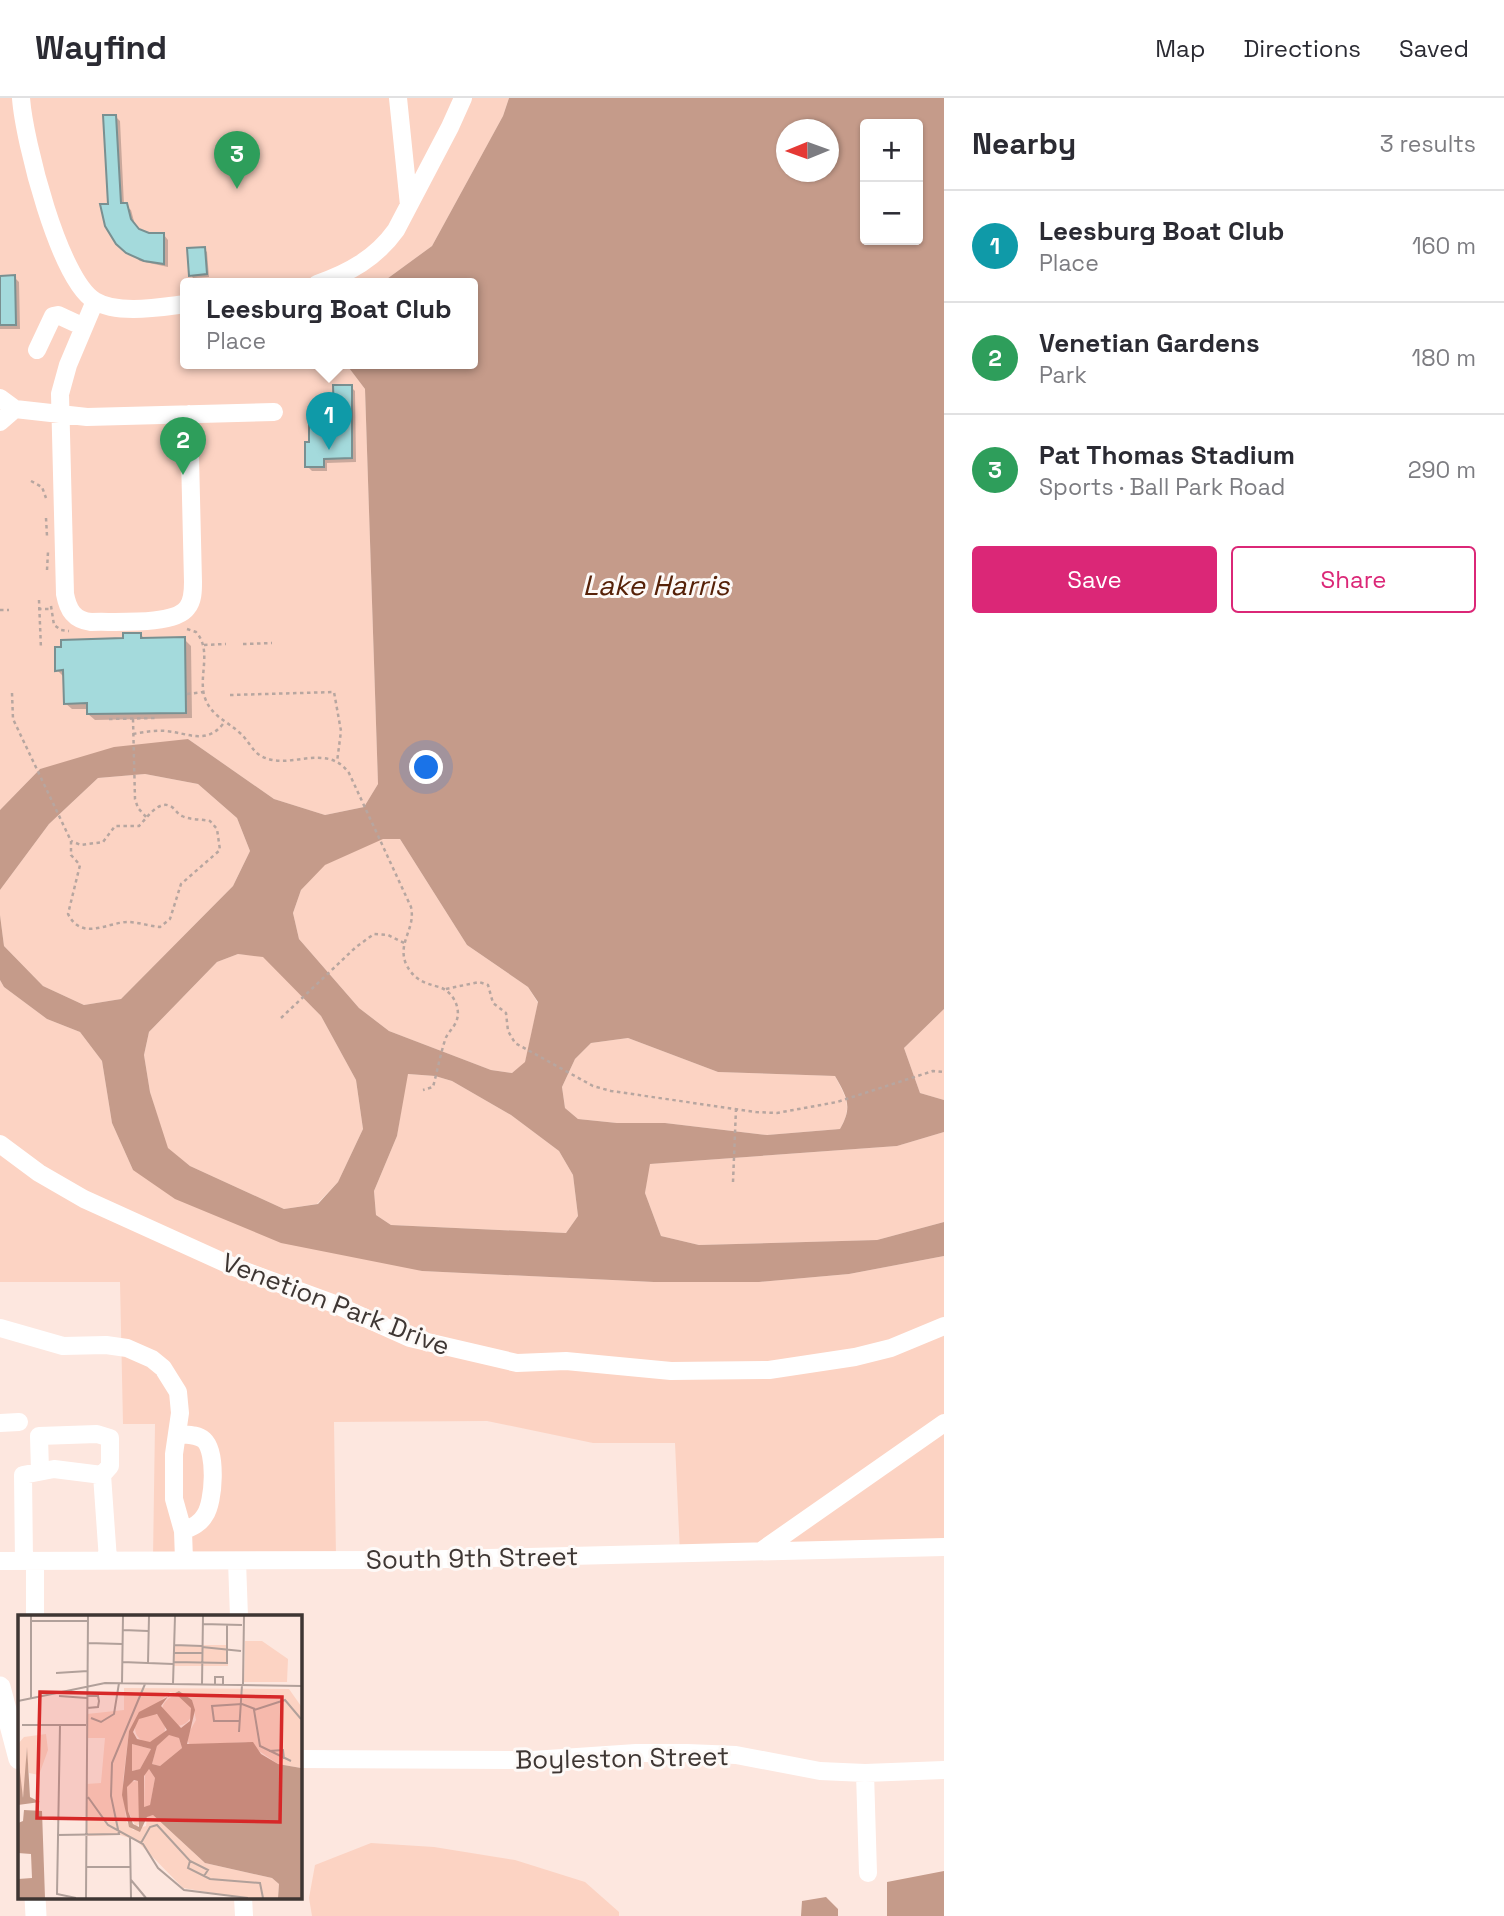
<!DOCTYPE html>
<meta charset="utf-8">
<style>
:root{--surface:#fff;--page:#f2f2f3;--text:#2b2b33;--muted:#7c7c81;--line:#e1e1e2;--accent:#db2777}
body{margin:0;font-family:"Space Grotesk",sans-serif;background:var(--page);color:var(--text)}
.controls{position:absolute;right:21px;top:21px;display:grid;overflow:hidden;border-radius:7px;box-shadow:0 2px 5px #0004}
.controls button{width:63px;height:63px;display:grid;place-items:center;padding:0;border:0;border-bottom:2px solid var(--line);background:var(--surface);color:var(--text);font:35px sans-serif}
.compass{position:absolute;left:776px;top:21px;width:63px;height:63px;border-radius:50%;background:var(--surface);box-shadow:0 2px 5px #0004;rotate:269deg}
.you{position:absolute;left:427px;top:670px;width:24px;height:24px;margin:-18px;border:5px solid #fff;border-radius:50%;background:#1a73e8;box-shadow:0 0 0 10px #1a73e833}
.badge{display:grid;place-items:center;width:46px;height:46px;border-radius:50%;background:var(--accent);color:#fff;font-size:23px;font-weight:700}
.pin{position:absolute;translate:-50% -58px;filter:drop-shadow(0 2px 4px #0008)}
.pin::after{content:'';position:absolute;top:37px;width:24px;height:21px;background:inherit;clip-path:polygon(0 0,100% 0,50% 100%)}
.popup{position:absolute;left:180px;top:180px;width:298px;height:91px;box-sizing:border-box;display:grid;place-content:center;border-radius:7px;background:var(--surface);filter:drop-shadow(0 2px 5px #0005);font-size:23px;white-space:nowrap;color:var(--muted)}
.popup b{font-size:26px;color:var(--text)}
.popup::after{content:'';position:absolute;left:50%;top:100%;margin-left:-14px;border:14px solid transparent;border-top-color:var(--surface)}
.list{margin:0;padding:0;list-style:none}
h2{display:flex;justify-content:space-between;align-items:center;height:91px;margin:0;padding:0 28px;font-size:30px}
h2 small{font-size:23px;font-weight:400;color:var(--muted)}
.list li{display:grid;grid-template-columns:46px 1fr auto;gap:21px;align-items:center;box-sizing:border-box;height:112px;padding:0 28px;border-top:2px solid var(--line)}
.list b{display:block;font-size:26px;white-space:nowrap}
.list p{margin:0;font-size:23px;white-space:nowrap;color:var(--muted)}
.list em{font-size:23px;font-style:normal;color:var(--muted)}
.actions{display:flex;gap:14px;padding:21px 28px}
.actions a{flex:1;padding:16px 0;border:2px solid var(--accent);border-radius:7px;text-align:center;font-size:24px;color:var(--accent)}
.actions .main{background:var(--accent);color:#fff}
.map{position:relative;flex:none;width:944px;height:1818px;overflow:hidden}
header{display:flex;align-items:center;gap:42px;box-sizing:border-box;height:98px;padding:0 35px;background:var(--surface);border-bottom:2px solid var(--line)}
header strong{font-size:33px}
nav{display:flex;gap:38px;margin-inline-start:auto;font-size:24px}
main{display:flex}
aside{flex:1;background:var(--surface)}
.map>svg:first-child{display:block}
.green{fill:#fcd3c3}
.water{fill:#c59b8a;fill-rule:evenodd}
.shadow{fill:#0003}
.building{fill:#a4dadc;stroke:#799091;stroke-width:2}
.lines{fill:none;stroke-linecap:round;stroke-linejoin:round}
.path{stroke:#b7a6a0;stroke-width:2.5;stroke-dasharray:3.5 3.5;stroke-linecap:butt}
.minor{stroke:#fff;stroke-width:18}
.major{stroke:#fff;stroke-width:21}
.labels{text-anchor:middle;stroke-width:6;stroke-linejoin:round;paint-order:stroke}
.street-label{font-size:26px;fill:#3e3633;stroke:#fdf9f7}
.water-label{font-size:28px;font-style:italic;fill:#562108;stroke:#fdf9f7}
.inset-road{fill:none;stroke:#b1a09a;stroke-width:2}
.view{fill:#d62828;fill-opacity:0.15;stroke:#d62828;stroke-width:3.5}
.inset-edge{fill:none;stroke:#3e3633;stroke-width:3.5}
</style>
<header>
<strong>Wayfind</strong>
<nav><a>Map</a><a>Directions</a><a>Saved</a></nav>
</header>
<main>
<div class="map">
<svg width="944" height="1818" viewBox="0 0 944 1818">
<rect width="100%" height="100%" fill="#fde7df"/>
<!-- green -->
<path class="green" d="M0,0h509l-6,18 -71,130 -52,38h-194v80h160l19,25 13,395 -14,23 -39,8 -51,-16 -86,-60 -148,30 -40,41z
M145,676l53,10 39,34 13,33 -17,35 -112,113 -37,6 -41,-19 -39,-40 -4,-31v-25l49,-66 49,-46z
M383,740l17,1 67,106 61,42 10,16 -13,60 -13,10 -21,-3 -102,-39 -30,-23 -60,-69 -6,-26 8,-23 23,-25z
M238,856l25,2 58,60 35,64 7,49 -25,53 -21,22 -33,5 -94,-43 -23,-18 -17,-56 -6,-37 5,-23 68,-70z
M0,882l4,7 43,32 33,13 22,29 10,62 21,47 289,101 232,11h105l90,-8 95,-18v288l-264,10 -5,-111h-82l-106,-22 -153,1 2,135 -183,1 2,-134h-32l-3,-142h-120z
M944,911v91l-24,-7 -16,-45z
M628,940l90,34 117,4c11,22 18,30 5,53l-73,6 -102,-12h-48l-39,-4 -13,-11 -3,-21 13,-28 16,-16z
M407,976l28,2 17,5 59,34 48,36 14,24 5,41 -12,17 -175,-8 -15,-10 -2,-24 23,-55z
M944,1034v90l-67,18 -178,5 -38,-9 -16,-43 4,-29 248,-18z
M371,1745l63,4 81,13 70,22 34,30v4h-307l-3,-18 6,-33z"/>
<!-- water -->
<path class="water" d="M509,0h435v911l-40,39 16,45 24,7v32l-47,14 -247,18 -5,29 16,43 38,9 178,-5 67,-18v34l-95,18 -90,8h-105l-232,-11 -141,-28 -106,-44 -42,-29 -21,-47 -10,-62 -22,-29 -33,-13 -43,-32 -4,-7v-65l4,31 39,40 41,19 37,-6 112,-113 17,-35 -13,-33 -39,-34 -53,-10 -47,4 -49,46 -49,66v-80l40,-41 74,-22 74,-8 86,60 51,16 39,-8 14,-23 -13,-395 -19,-25h126v-80h-92l52,-38 71,-130zM865,26h53v116h-53zM786,32h42v42h-42zM383,741h17l67,106 61,42 10,15 -13,60 -13,11 -21,-3 -102,-39 -30,-23 -60,-69 -6,-26 8,-23 24,-25zM238,856l25,3 58,59 35,64 7,49 -25,53 -20,22 -34,5 -94,-43 -22,-18 -18,-56 -6,-37 5,-23 68,-70zM628,940l90,34 117,4c12,21 18,31 5,53l-73,6 -102,-12h-48l-39,-4 -13,-11 -3,-21 13,-28 16,-16zM408,976l27,2 17,5 59,34 48,36 14,24 5,41 -12,17 -175,-8 -15,-10 -2,-24 23,-55z
M944,1773v45h-57v-34z
M826,1799l12,12v7h-37l1,-15z"/>
<!-- shadow -->
<path class="shadow" d="M115,18l5,5 4,84 7,5 4,15 5,6 8,4h16l4,5v27l-28,-6 -17,-13 -13,-42z
M204,151l3,3 2,25 -16,1 -2,-3z
M0,179h14l5,5 1,47h-20z
M351,289l4,4 1,71 -29,1v8h-15l-5,-5 28,-45z
M141,537l5,5 38,-1 7,7 1,72 -97,2 -7,-6v-5h-16l-7,-6 -2,-27 -6,-6z"/>
<!-- building -->
<path class="building" d="M103,17h13l5,88h6l4,16 8,10 10,4h15v31l-20,-3 -18,-8 -10,-9 -11,-18 -5,-22h8z
M205,149l2,27 -18,2 -2,-28z
M15,177l1,50h-16v-49z
M333,287h19v73l-28,1v8h-19v-25h4v-23h25z
M123,535h18v5l44,-1 1,76 -99,1v-11l-23,1 -1,-34 -8,1v-24h6v-7l62,-2z"/>
<g class="lines">
<!-- path -->
<path class="path" d="M31,383l11,6 4,11
M46,420l1,18
M47,472l1,-18
M39,502l2,49
M51,508l3,19 7,5 8,1
M38,511h13
M0,512h9
M187,531l9,3c16,18 3,42 8,63 6,21 22,25 36,38 7,6 11,15 18,21 28,20 67,-14 91,19l62,134c5,22 -14,35 -5,57 8,16 18,19 33,23 14,4 23,22 17,35 -3,7 -9,11 -11,18 -5,16 -8,32 -12,47l-10,3
M243,546l29,-1
M204,547l22,-1
M12,595l1,26 58,122v14l9,10 -12,49c14,27 38,9 59,8 11,0 22,4 33,5l10,-8 11,-35 39,-34 -3,-21 -7,-8c-9,-2 -20,-1 -28,-5 -5,-2 -7,-8 -12,-10 -12,-6 -24,13 -31,20h-24l-12,16 -22,3 -10,-4
M187,596l17,-2
M230,597l104,-3 7,39 -4,31
M109,621l47,-1
M133,621l2,80 3,9 9,10
M133,636c11,-2 22,-4 33,-3 22,2 40,14 57,-7
M446,891l33,-7 9,3 5,18 13,10 2,18 7,12 78,43 18,5 145,21 21,1 60,-11 96,-31 11,1
M281,920l75,-71 18,-13 14,1 16,8
M733,1084l3,-73"/>
<!-- minor -->
<path class="minor" d="M21,0c3,42 38,182 74,203 23,14 66,6 91,3
M398,0l11,107
M317,186c32,-11 59,-26 79,-54l54,-103 13,-29
M95,203l-27,64 -8,29 5,200c3,16 9,26 26,28 22,-1 83,4 96,-14 6,-7 6,-17 6,-26l-4,-168
M37,252l16,-34 5,-1 26,12
M0,300l15,11 72,8 187,-5
M0,324l15,-13
M0,1046l39,29 45,26 150,68 98,36 78,35 107,25 49,-2 105,10 98,-1 86,-13 36,-9 53,-22
M0,1230l63,18 43,-1 21,3 25,11 11,9 15,24 2,21 -6,41v45l9,32 1,29
M0,1325l19,-1
M178,1336c9,1 19,0 26,6 13,12 10,62 1,75 -5,9 -13,12 -22,16
M40,1373l-1,-35 58,-2 13,4v28l-8,9
M761,1453l183,-128
M0,1463l404,-1 540,-13
M24,1463l-1,-86 31,-6 48,6 6,85
M35,1463v56
M237,1463l2,56
M299,1661l234,1 103,-7h51l49,2 84,16 45,2 79,-3
M865,1675l3,100
M243,1799l1,19"/>
<!-- major -->
<path class="major" d="M0,1589l19,72
M35,1799l1,19"/>
</g>
<g class="labels">
<!-- street labels -->
<g class="street-label">
<text transform="translate(336 1206) rotate(21)" y="9">Venetion Park Drive</text>
<text transform="translate(472 1460) rotate(-1)" y="9">South 9th Street</text>
<text transform="translate(622 1660) rotate(-1)" y="9">Boyleston Street</text>
</g>
<!-- water labels -->
<g class="water-label">
<text x="656" y="497">Lake Harris</text>
</g>
</g>
<!-- overview -->
<g transform="translate(18 1517)">
<rect width="284" height="284" fill="#fde7df"/>
<path d="M227,26h17l26,18 -1,23h-43zM156,30h54v21h-54zM106,73l165,1 12,17v62l-23,-4 -32,-22 -56,3 -4,-7 10,-18 -4,-20 -22,-8 -17,16 -8,1 -16,22 -6,50 3,40 7,9 13,-4 1,-9 6,-2 52,48 67,15 7,6 -1,14h-35l-60,-10 -47,-48 -16,-5 -33,1 -1,-52 15,-1 4,-45h-18v-24l37,-4zM144 96a15 15 0 1 1 30 0a15 15 0 1 1-30 0ZM117 113a15 15 0 1 1 30 0a15 15 0 1 1-30 0ZM28,119l2,16 -9,25 -10,-2 -3,-25v41l-5,9 -3,-54 6,-7zM151,119l10,4 3,10 -22,18 -8,-2 5,-18zM114,129l19,5 -11,20 -8,2zM131,154l6,9 -5,28 -6,1 1,-36zM120,166l4,40 -6,6 -8,-16 -1,-24 2,-5z" fill="#fcd3c3"/>
<path d="M161,76l13,9 3,10 -8,34 66,-2 8,12 17,10 23,4v130h-23l1,-14 -7,-6 -67,-15 -52,-48 -6,2 -7,15 -11,-5 -7,-32 7,-64 10,-19zM158,79l15,14 -1,13 -9,7 -20,-22 8,-11zM139,99l10,16 -17,12 -13,-3 -4,-7 6,-13zM151,120l10,3 3,10 -22,18 -8,-2 5,-18zM114,129l19,5 -11,20 -8,2zM131,154l6,9 -5,27 -6,2v-31zM116,165l4,1 1,46 -6,-3 -5,-13 -1,-24zM9,132l3,50 10,5 -22,3v-50l5,43zM24,196l3,87h-27v-19l14,-1 -1,-24 -13,-1v-30l5,-2 1,-11z" fill="#c59b8a" fill-rule="evenodd"/>
<path class="inset-road" d="M13,6h57M184,9l40,1M105,15l25,1M70,28l34,1M156,30l28,1M184,32l39,4M156,38h28M104,47l51,2M155,47l54,1v-38M130,48l1,-47M38,58l32,-2M104,68l1,-67M155,69l2,-68M184,69l1,-68M197,69v-7h8v7M225,69l1,-68M41,81l28,2M13,83v-82M0,86l87,-18 197,3M69,93l11,-1 1,-6 -1,-5h-11M73,103l10,4 13,-8 5,-31M221,106h-25l-2,-15 30,-2 13,5M4,110h64M42,110l-3,169 19,4M221,117l3,-47M251,136l14,-1 1,9M273,146l-31,-15 -6,-36 31,-10 16,19M70,182l20,28 35,19 15,24 26,22 64,8M39,220l62,-1 -8,-38 1,-33 33,-79M112,222l1,61M123,228l9,-16 7,-2 33,36 18,9 -4,6M172,246l-2,7 22,11 50,4 3,15M68,252h44M113,265l15,18M68,283l2,-282"/>
<path class="view" d="M22,77l242,5 -2,125 -243,-4z"/>
<rect width="284" height="284" class="inset-edge"/>
</g>
</svg>
<div class="controls">
<button>+</button>
<button>−</button>
</div>
<svg class="compass" viewBox="-18 -18 36 36"><path d="M0-13l5 13h-10z" fill="#e53935"/><path d="M0 13l5-13h-10z" fill="#7c7c81"/></svg>
<div class="you"></div>
<div class="pin badge" style="left:329px;top:352px;background:#0f9aa8">1</div>
<div class="popup"><b>Leesburg Boat Club</b>Place</div>
<div class="pin badge" style="left:183px;top:377px;background:#2e9e5b">2</div>
<div class="pin badge" style="left:237px;top:91px;background:#2e9e5b">3</div>
</div>
<aside>
<h2>Nearby<small>3 results</small></h2>
<ul class="list">
<li><span class="badge" style="background:#0f9aa8">1</span><div><b>Leesburg Boat Club</b><p>Place</p></div><em>160 m</em></li>
<li><span class="badge" style="background:#2e9e5b">2</span><div><b>Venetian Gardens</b><p>Park</p></div><em>180 m</em></li>
<li><span class="badge" style="background:#2e9e5b">3</span><div><b>Pat Thomas Stadium</b><p>Sports · Ball Park Road</p></div><em>290 m</em></li>
</ul>
<div class="actions"><a class="main">Save</a><a>Share</a></div>
</aside>
</main>
